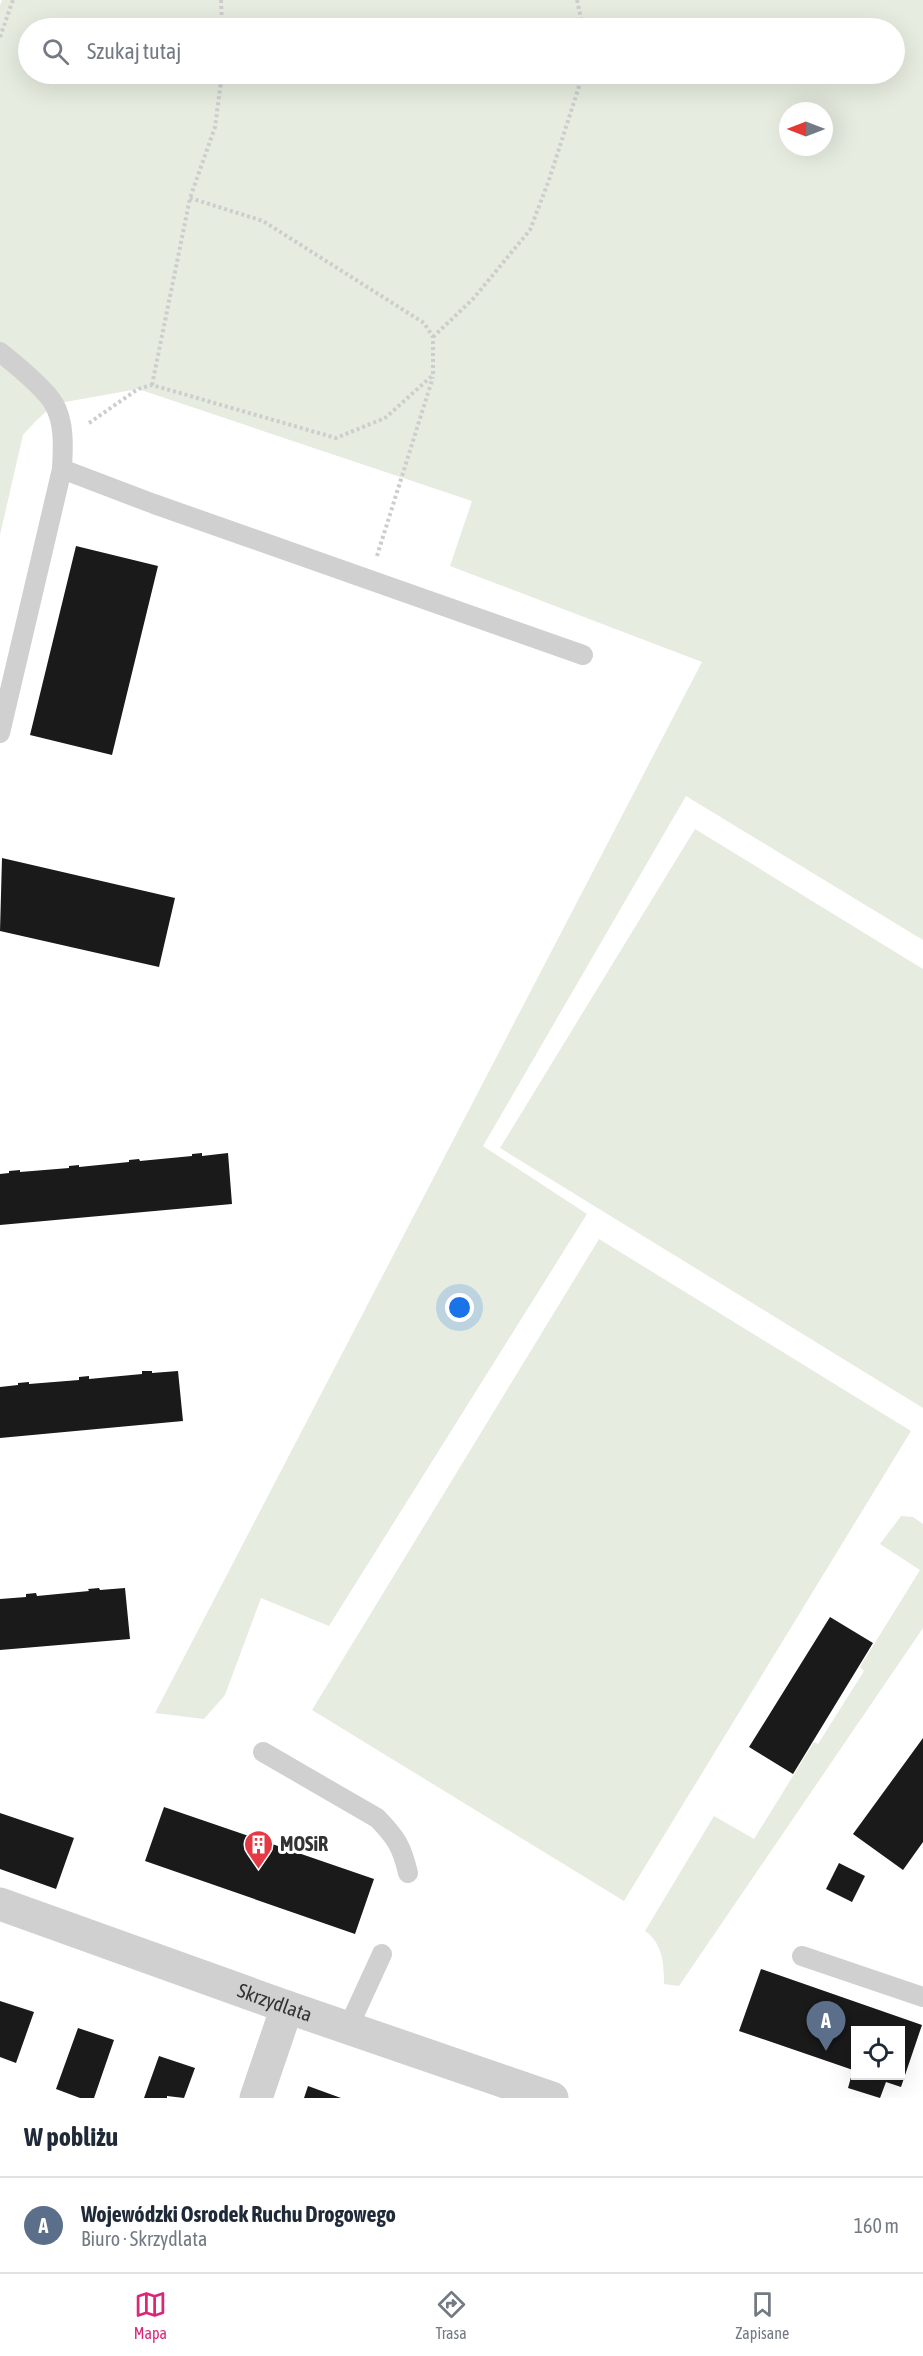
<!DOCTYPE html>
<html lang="pl">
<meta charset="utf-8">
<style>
:root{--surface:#fff;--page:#f2f2f3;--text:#1f2937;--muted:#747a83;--line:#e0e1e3;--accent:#db2777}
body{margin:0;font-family:"Asap Condensed",sans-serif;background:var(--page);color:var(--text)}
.controls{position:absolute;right:18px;bottom:18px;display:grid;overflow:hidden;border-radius:0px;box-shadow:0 6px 24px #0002}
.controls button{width:54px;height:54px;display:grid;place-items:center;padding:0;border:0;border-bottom:2px solid var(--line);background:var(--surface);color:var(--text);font:30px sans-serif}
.compass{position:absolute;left:779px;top:102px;width:54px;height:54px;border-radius:50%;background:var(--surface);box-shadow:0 6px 24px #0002;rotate:270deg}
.you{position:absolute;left:460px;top:1308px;width:21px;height:21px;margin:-15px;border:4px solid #fff;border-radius:50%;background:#1a73e8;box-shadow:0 0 0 9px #1a73e833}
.badge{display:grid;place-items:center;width:39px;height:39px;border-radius:50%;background:var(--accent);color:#fff;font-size:20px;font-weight:700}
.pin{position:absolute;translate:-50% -50px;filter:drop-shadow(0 2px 3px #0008)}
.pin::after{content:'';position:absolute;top:32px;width:21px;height:18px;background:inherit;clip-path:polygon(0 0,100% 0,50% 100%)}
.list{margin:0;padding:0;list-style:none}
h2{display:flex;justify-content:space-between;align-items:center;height:78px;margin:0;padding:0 24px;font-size:26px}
h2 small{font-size:20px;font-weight:400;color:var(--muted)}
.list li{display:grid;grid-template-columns:39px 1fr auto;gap:18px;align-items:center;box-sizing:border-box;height:96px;padding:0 24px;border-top:2px solid var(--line)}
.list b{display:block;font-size:22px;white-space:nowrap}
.list p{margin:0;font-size:20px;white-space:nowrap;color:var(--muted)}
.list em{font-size:20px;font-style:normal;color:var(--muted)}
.icon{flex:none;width:33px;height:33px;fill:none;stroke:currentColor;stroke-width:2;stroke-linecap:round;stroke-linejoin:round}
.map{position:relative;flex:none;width:923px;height:2098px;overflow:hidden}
.search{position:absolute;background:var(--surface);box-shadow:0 6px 24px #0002;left:18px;right:18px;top:18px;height:66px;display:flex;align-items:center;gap:15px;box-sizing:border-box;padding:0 21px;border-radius:33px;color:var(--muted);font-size:22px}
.sheet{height:174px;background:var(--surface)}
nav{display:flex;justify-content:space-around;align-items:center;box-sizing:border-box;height:84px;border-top:2px solid var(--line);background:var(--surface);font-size:16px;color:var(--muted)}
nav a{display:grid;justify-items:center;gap:3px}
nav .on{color:var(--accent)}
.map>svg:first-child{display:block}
.green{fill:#e6ecdf;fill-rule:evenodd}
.building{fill:#1a1a1a;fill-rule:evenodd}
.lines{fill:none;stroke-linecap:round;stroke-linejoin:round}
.path{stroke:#cdcdcd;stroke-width:4;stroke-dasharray:3 3;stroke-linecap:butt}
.lane{stroke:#d0d0d0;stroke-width:20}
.street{stroke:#d0d0d0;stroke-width:33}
.labels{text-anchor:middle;stroke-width:6;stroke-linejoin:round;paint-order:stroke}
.poi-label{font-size:20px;font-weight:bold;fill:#333;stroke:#fff;text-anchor:start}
.street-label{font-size:20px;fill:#333;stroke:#fff}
</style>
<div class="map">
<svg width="923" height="2098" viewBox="0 0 923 2098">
<rect width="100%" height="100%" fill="#fff"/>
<!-- green -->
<path class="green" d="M2,0h921v940l-237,-144 -203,350 104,68 -258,412 -68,-28 -36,97 -21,24 -49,-6 547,-1051 -252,-96 22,-65 -334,-112 -84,15 -19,18 -12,13 -23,100v-530zM28,28h866v46h-866zM788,111h36v36h-36z
M695,829l228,140v439l-423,-260z
M599,1239l312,192 -287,470 -312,-191z
M901,1516l12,1 10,7v104l-244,358 -15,-2c0,-19 -1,-41 -19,-53l69,-115 40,23 60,-97 4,2 46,-73 -4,-4 60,-97 -40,-26z"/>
<!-- building -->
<path class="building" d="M76,546l82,20 -46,189 -82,-20z
M2,858l173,40 -16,69 -159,-36z
M202,1153v3l26,-3 4,51 -232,21v-51l9,-1v-2l11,-1v2l49,-4v-2l10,-1v2l50,-5v-2l10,-1 1,2 52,-5v-2z
M142,1371h10v2l26,-2 5,50 -183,17v-51l18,-2v-2l11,-1v2l50,-4v-3l10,-1v3l53,-5z
M99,1588l1,2 25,-2 5,51 -130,11v-51l26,-2v-3l10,-1 1,3 52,-5 -1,-2z
M830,1617l43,26 -80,131 -44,-27z
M923,1738v104l-20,28 -50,-36z
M164,1807l210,72 -19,55 -210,-73z
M0,1813l74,25 -18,51 -56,-20z
M839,1863l26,13 -13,26 -26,-13z
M761,1969l161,56 -21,62 -15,-5 -6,16 -32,-10 5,-18 -114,-39zM856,2030h44v46h-44z
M0,2001l34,11 -18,51 -16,-6z
M78,2028l36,12 -20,58h-14l-24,-9z
M159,2056l36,12 -11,30 -17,-2v2h-23z
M308,2086l33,12h-37z"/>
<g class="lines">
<!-- path -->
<path class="path" d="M221,0l1,28
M577,0l6,28
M0,37l13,-37
M433,337l40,-38 57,-69 19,-50 34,-106
M152,385l38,-187 25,-71 7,-53
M89,423l49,-34 14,-4 184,53 49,-20 48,-43v-38l-9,-14 -161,-102 -73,-23
M377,556l56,-179"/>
<!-- lane -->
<path class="lane" d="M0,352c15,12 45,36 54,52 11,19 9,45 8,65l-62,264
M62,469l92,35 429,151
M263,1752l114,66c19,19 25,29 31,55
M802,1956l121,41
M348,2028l34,-74"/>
<!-- street -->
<g class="street">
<path id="s1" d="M0,1904l287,103 265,91"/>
<path d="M256,2098l31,-91"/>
</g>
</g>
<!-- icons -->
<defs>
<symbol id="building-pin" viewBox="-11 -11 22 30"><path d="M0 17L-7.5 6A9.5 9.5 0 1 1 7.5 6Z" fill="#e63946" stroke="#fff"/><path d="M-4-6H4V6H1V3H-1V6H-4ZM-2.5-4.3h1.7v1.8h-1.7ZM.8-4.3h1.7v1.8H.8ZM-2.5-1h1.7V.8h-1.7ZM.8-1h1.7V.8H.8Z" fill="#fff"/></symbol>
</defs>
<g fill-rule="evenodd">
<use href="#building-pin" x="242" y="1828" width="33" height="45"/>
</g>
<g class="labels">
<!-- poi labels -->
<g class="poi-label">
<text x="280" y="1851">MOSiR</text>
</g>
<!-- street labels -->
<g class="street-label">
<text dy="7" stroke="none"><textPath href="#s1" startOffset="292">Skrzydlata</textPath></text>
</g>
</g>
</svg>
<div class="controls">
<button><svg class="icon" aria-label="locate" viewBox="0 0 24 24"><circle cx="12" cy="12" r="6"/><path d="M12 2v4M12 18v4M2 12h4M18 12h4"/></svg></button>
</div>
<svg class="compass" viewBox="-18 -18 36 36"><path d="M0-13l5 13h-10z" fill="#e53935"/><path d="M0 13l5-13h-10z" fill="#747a83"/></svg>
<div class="you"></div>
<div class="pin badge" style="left:826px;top:2051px;background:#5c6f8a">A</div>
<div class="search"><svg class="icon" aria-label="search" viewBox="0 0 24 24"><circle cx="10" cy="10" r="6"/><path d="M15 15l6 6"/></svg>Szukaj tutaj</div>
</div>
<section class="sheet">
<h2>W pobliżu<small></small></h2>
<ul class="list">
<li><span class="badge" style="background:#5c6f8a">A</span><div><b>Wojewódzki Osrodek Ruchu Drogowego</b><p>Biuro · Skrzydlata</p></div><em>160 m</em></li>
</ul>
</section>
<nav>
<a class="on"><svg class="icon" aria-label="map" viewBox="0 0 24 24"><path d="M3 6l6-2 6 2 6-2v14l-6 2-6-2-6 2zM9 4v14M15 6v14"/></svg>Mapa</a>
<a><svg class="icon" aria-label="directions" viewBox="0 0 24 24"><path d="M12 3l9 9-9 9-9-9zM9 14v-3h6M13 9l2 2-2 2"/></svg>Trasa</a>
<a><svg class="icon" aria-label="saved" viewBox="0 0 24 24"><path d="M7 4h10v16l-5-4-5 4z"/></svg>Zapisane</a>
</nav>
